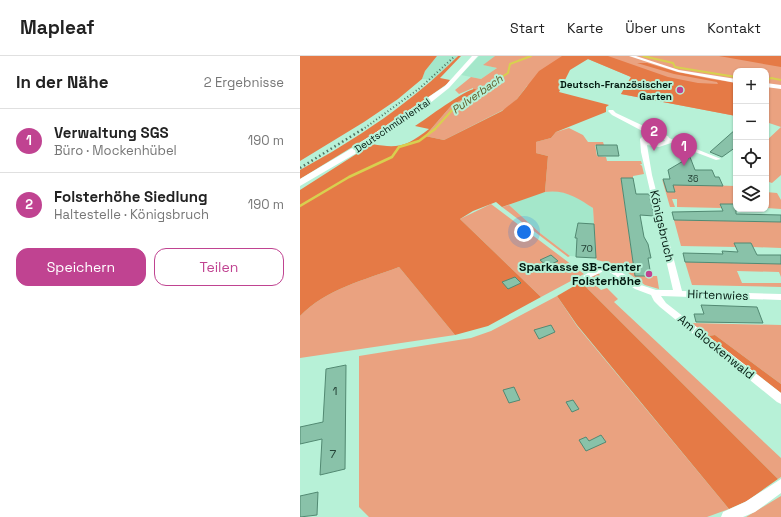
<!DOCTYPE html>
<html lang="de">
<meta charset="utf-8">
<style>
:root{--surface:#fff;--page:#f2f2f2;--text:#222;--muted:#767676;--line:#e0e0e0;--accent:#c04391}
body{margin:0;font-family:"Space Grotesk",sans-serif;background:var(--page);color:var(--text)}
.controls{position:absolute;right:12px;top:12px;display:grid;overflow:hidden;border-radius:8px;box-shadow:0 1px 3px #0004}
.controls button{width:36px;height:36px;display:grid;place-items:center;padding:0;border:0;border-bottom:1px solid var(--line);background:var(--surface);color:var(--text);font:20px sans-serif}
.you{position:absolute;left:224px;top:176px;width:14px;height:14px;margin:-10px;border:3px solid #fff;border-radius:50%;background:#1a73e8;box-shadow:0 0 0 6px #1a73e833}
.badge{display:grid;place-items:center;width:26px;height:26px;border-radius:50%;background:var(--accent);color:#fff;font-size:13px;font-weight:700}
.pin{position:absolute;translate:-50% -33px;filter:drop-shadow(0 1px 2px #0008)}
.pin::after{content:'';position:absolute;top:21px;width:14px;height:12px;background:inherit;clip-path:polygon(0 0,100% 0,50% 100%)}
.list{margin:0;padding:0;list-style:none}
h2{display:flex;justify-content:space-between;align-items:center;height:52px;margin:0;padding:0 16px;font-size:17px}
h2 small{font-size:13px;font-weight:400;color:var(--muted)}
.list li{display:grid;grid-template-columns:26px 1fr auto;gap:12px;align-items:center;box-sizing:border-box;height:64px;padding:0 16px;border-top:1px solid var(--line)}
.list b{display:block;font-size:15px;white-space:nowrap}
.list p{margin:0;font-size:13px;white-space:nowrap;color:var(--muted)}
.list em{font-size:13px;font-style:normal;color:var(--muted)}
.actions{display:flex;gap:8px;padding:12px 16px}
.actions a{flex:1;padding:9px 0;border:1px solid var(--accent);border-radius:12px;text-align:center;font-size:14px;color:var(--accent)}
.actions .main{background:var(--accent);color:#fff}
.icon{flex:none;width:22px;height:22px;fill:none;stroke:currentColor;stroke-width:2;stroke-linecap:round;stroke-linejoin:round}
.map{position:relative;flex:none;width:481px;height:461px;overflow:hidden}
header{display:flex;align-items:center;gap:24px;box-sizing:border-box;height:56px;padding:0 20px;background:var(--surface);border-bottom:1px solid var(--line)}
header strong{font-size:19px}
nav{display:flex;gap:22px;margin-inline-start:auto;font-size:14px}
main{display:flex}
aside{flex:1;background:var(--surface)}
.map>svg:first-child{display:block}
.built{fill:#a4e7ca}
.green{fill:#eaa280}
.forest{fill:#e57a46}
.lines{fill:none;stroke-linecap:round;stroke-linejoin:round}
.stream-far1{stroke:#d8d04f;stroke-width:2}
.stream{stroke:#d8d04f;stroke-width:2.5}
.building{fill:#89c2a9;stroke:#528972}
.street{fill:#fff;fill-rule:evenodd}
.secondary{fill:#fff;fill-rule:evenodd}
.rail-far1{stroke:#4e7363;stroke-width:2;stroke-dasharray:1 2.5;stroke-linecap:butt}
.rail{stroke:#4e7363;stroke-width:2.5;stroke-dasharray:1.5 3;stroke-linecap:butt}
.poi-dot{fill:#c04391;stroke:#b7f1d7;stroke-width:1.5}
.labels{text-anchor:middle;stroke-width:4;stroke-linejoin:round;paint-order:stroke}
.far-number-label{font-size:9px;fill:#244236}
.far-poi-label{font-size:10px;font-weight:bold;fill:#02180f;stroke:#b7f1d7;text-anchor:end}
.far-street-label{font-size:10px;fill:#02180f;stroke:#b7f1d7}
.number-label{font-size:10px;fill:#244236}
.far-water-label{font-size:11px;font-style:italic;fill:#5d5a27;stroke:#b7f1d7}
.street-label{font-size:12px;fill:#02180f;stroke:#b7f1d7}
.poi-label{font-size:12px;font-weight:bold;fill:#02180f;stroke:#b7f1d7;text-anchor:end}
.near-number-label{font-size:12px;fill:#244236}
</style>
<header>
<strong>Mapleaf</strong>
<nav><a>Start</a><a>Karte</a><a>Über uns</a><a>Kontakt</a></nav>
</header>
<main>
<aside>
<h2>In der Nähe<small>2 Ergebnisse</small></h2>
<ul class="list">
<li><span class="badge">1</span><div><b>Verwaltung SGS</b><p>Büro · Mockenhübel</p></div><em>190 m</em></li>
<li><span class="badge">2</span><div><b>Folsterhöhe Siedlung</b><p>Haltestelle · Königsbruch</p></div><em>190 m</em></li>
</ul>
<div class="actions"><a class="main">Speichern</a><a>Teilen</a></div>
</aside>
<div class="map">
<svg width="481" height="461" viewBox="0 0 481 461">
<rect width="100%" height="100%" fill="#b7f1d7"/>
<!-- built -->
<path class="built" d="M137,0h21l-24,24 -12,-1 3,-8z
M179,0h16l-11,9 13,3 -16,11 -20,-4z
M256,134l21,7 16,11 3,50 -26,-2 -30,-23 -31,-28 27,-11z"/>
<!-- green -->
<path class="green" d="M195,0h286v71l-15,-5v-51h-30v45l-115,-22 10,-17 -43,-18 -61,27 -10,13 -8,8 -65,33 -19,-4 26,-30 22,-13v-5l-14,6 -4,-4 16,-13 10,2 16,-11 -14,-3z
M481,71v48l-9,8 -6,-2v-40z
M269,72l14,7 5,7h15l1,3h-9l2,11 9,1 1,4h34l1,3h-2l2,2 2,8 -11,2v2h-12l14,98h22l2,13 -14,-4 -28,-20 -20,-5 -1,-2 -3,-50c-15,-10 -29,-19 -48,-16l3,-36 -12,-3v-11l15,-4 5,-6z
M362,123l3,5 71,2v12l-3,1 3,2v5l-1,-2h-15l1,4 -44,-1v-8h-5l3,8h-5z
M466,136l11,1 4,7v9l-15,-1z
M191,148l93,70 -43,23 -81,-78z
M209,149l31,28 30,23 -2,1 -66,-50z
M374,164l107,2v26l-28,-1 -2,-4h-16l1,4 -55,-1z
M385,206l96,2v13l-2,-5 -42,-1 5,12h39v4l-89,-2z
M99,211l56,68 -155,23v-42c26,-27 65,-36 99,-49z
M298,217l2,2 -10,5 11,10 6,-2 11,11 -4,3 167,156v19l-3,2 -197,-197z
M257,240l20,30 152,183 -22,8h-338l-10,-10v-151l112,-18 20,-7z
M390,267l91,2v59l-66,-49 -7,1z
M481,440v21h-35z"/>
<!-- forest -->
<path class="forest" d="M0,0h137l-12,15 -3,8 -24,20 -34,23 -64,39z
M158,0h3l-21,22 10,2 -3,4 -54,38 -93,57v-9c57,-31 112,-68 158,-114z
M262,0h46l60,21 30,6 20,1 -1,-2 -43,-8 -37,-11h10l30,9 34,7 25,4 -2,18 2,15 -115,-22 10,-17 -43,-18 -18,11 -11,22 50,13 -3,2v5l-50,20 -5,6 -15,4v11l12,3 -3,36 -43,15 -6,-5 -23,9 -13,8 81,78 -53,29 -33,9 -56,-68c-34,13 -73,22 -99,49v-126l72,-46c27,5 35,2 57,-15l-14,-3c11,-7 53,-39 61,-37l-3,4 -22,13 -26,30 19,4 58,-29 15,-12 22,-28z
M419,0h62v11z
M281,226l197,197 -31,22 -18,8 -152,-184 -20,-29z
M415,279l66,49v9l-73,-57z"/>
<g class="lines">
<!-- stream-far1 -->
<path class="stream-far1" d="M343,0l30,7 2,4 61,10
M466,25l5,-3 10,2
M134,74l21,-23 53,-34 2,-9 21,-8"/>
<!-- stream -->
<path class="stream" d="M0,150l49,-29 43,-20 7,-10 20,-6 16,-12"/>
</g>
<!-- building -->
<path class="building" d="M436,73v18l-14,10 -12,-5z
M296,89h21l2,11h-21z
M390,101l5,13h17l3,7h4l4,9 -50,-1 2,7h-8l-4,-13h7l-2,-9z
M321,122h12l3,16h13l5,22 -14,-1 4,22 4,7 3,14h-3l3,18h-16z
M420,148h16v10l45,1v7l-107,-2 -2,-8 51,-1z
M278,167l16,1 2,34 -20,-1 1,-19h-2z
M434,187h17l6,12h24v9l-96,-2 -2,-9 40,1 -1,-3 16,1z
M251,199l7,6 -11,5 -7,-6z
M215,221l6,6 -13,6 -6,-7z
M401,249l56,2 6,16 -67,-1 -2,-8h10z
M251,269l4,7 -16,7 -5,-9z
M46,309l-1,104 -25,6 2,-36 -22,5v-17l23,-5 3,-53z
M214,331l6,13 -11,3 -6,-13z
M273,344l6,9 -7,3 -6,-10z
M301,379l5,7 -20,9 -7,-11 7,-3 3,4z
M18,436l-1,23 -17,2v-21z"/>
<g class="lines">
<!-- street -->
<path class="street" d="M329,0h7l43,14 57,9v4l-58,-11z
M466,27l15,2v4l-15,-2z
M309,54h4l3,3 34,16 4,4 14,3 1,2 52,21 -5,1 -45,-17 -12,4 -12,-2 5,30 30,116 99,3v6l-120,-4 5,7 115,90v11l-4,-2 -117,-95 -6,-6 -3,-6 -16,-6 -27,-18h-4l-17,8 -4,-3 16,-10 11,-1 31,20 15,5h17l-32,-138 -1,-13 4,-4 4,-1 -36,-19 -4,-4zM356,80l7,2 2,3 -9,2 -10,-4z
M481,423v14l-26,19 -12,5h-22l2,-5 22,-10z"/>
<!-- secondary -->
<path class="secondary" d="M172,0h6l-29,32 -25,20 -64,43 -60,35v-7l54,-32 64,-43 27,-18z"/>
<!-- rail-far1 -->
<path class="rail-far1" d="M62,74l58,-42 35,-32"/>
<!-- rail -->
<path class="rail" d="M0,112l63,-39"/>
</g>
<!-- markers -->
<g class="poi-dot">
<circle cx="380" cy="34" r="4"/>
<circle cx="349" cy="218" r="4"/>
</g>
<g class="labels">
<!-- far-number labels -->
<g class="far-number-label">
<text x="393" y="126">36</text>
</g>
<!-- far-poi labels -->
<g class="far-poi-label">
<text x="372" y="32">Deutsch-Französischer<tspan x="372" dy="12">Garten</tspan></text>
</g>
<!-- far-street labels -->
<g class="far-street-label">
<text transform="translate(92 69) rotate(-34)" y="4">Deutschmühlental</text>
</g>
<!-- number labels -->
<g class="number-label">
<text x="287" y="196">70</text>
</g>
<!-- far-water labels -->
<g class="far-water-label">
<text transform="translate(177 38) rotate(-35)" y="4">Pulverbach</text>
</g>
<!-- street labels -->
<g class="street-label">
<text transform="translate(362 170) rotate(77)" y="4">Königsbruch</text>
<text transform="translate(418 239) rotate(2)" y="4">Hirtenwies</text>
<text transform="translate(416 291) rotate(39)" y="4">Am Glockenwald</text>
</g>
<!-- poi labels -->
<g class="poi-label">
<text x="341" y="215">Sparkasse SB-Center<tspan x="341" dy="14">Folsterhöhe</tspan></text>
</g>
<!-- near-number labels -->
<g class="near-number-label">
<text x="35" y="339">1</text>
<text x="33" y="402">7</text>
</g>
</g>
</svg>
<div class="controls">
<button>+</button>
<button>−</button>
<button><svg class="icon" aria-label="locate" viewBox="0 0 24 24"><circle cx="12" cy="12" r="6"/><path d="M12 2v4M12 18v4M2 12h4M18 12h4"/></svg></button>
<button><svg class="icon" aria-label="layers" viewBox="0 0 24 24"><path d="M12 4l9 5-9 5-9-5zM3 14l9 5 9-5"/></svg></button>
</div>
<div class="you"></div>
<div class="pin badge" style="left:384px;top:110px">1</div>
<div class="pin badge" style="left:354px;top:95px">2</div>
</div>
</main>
